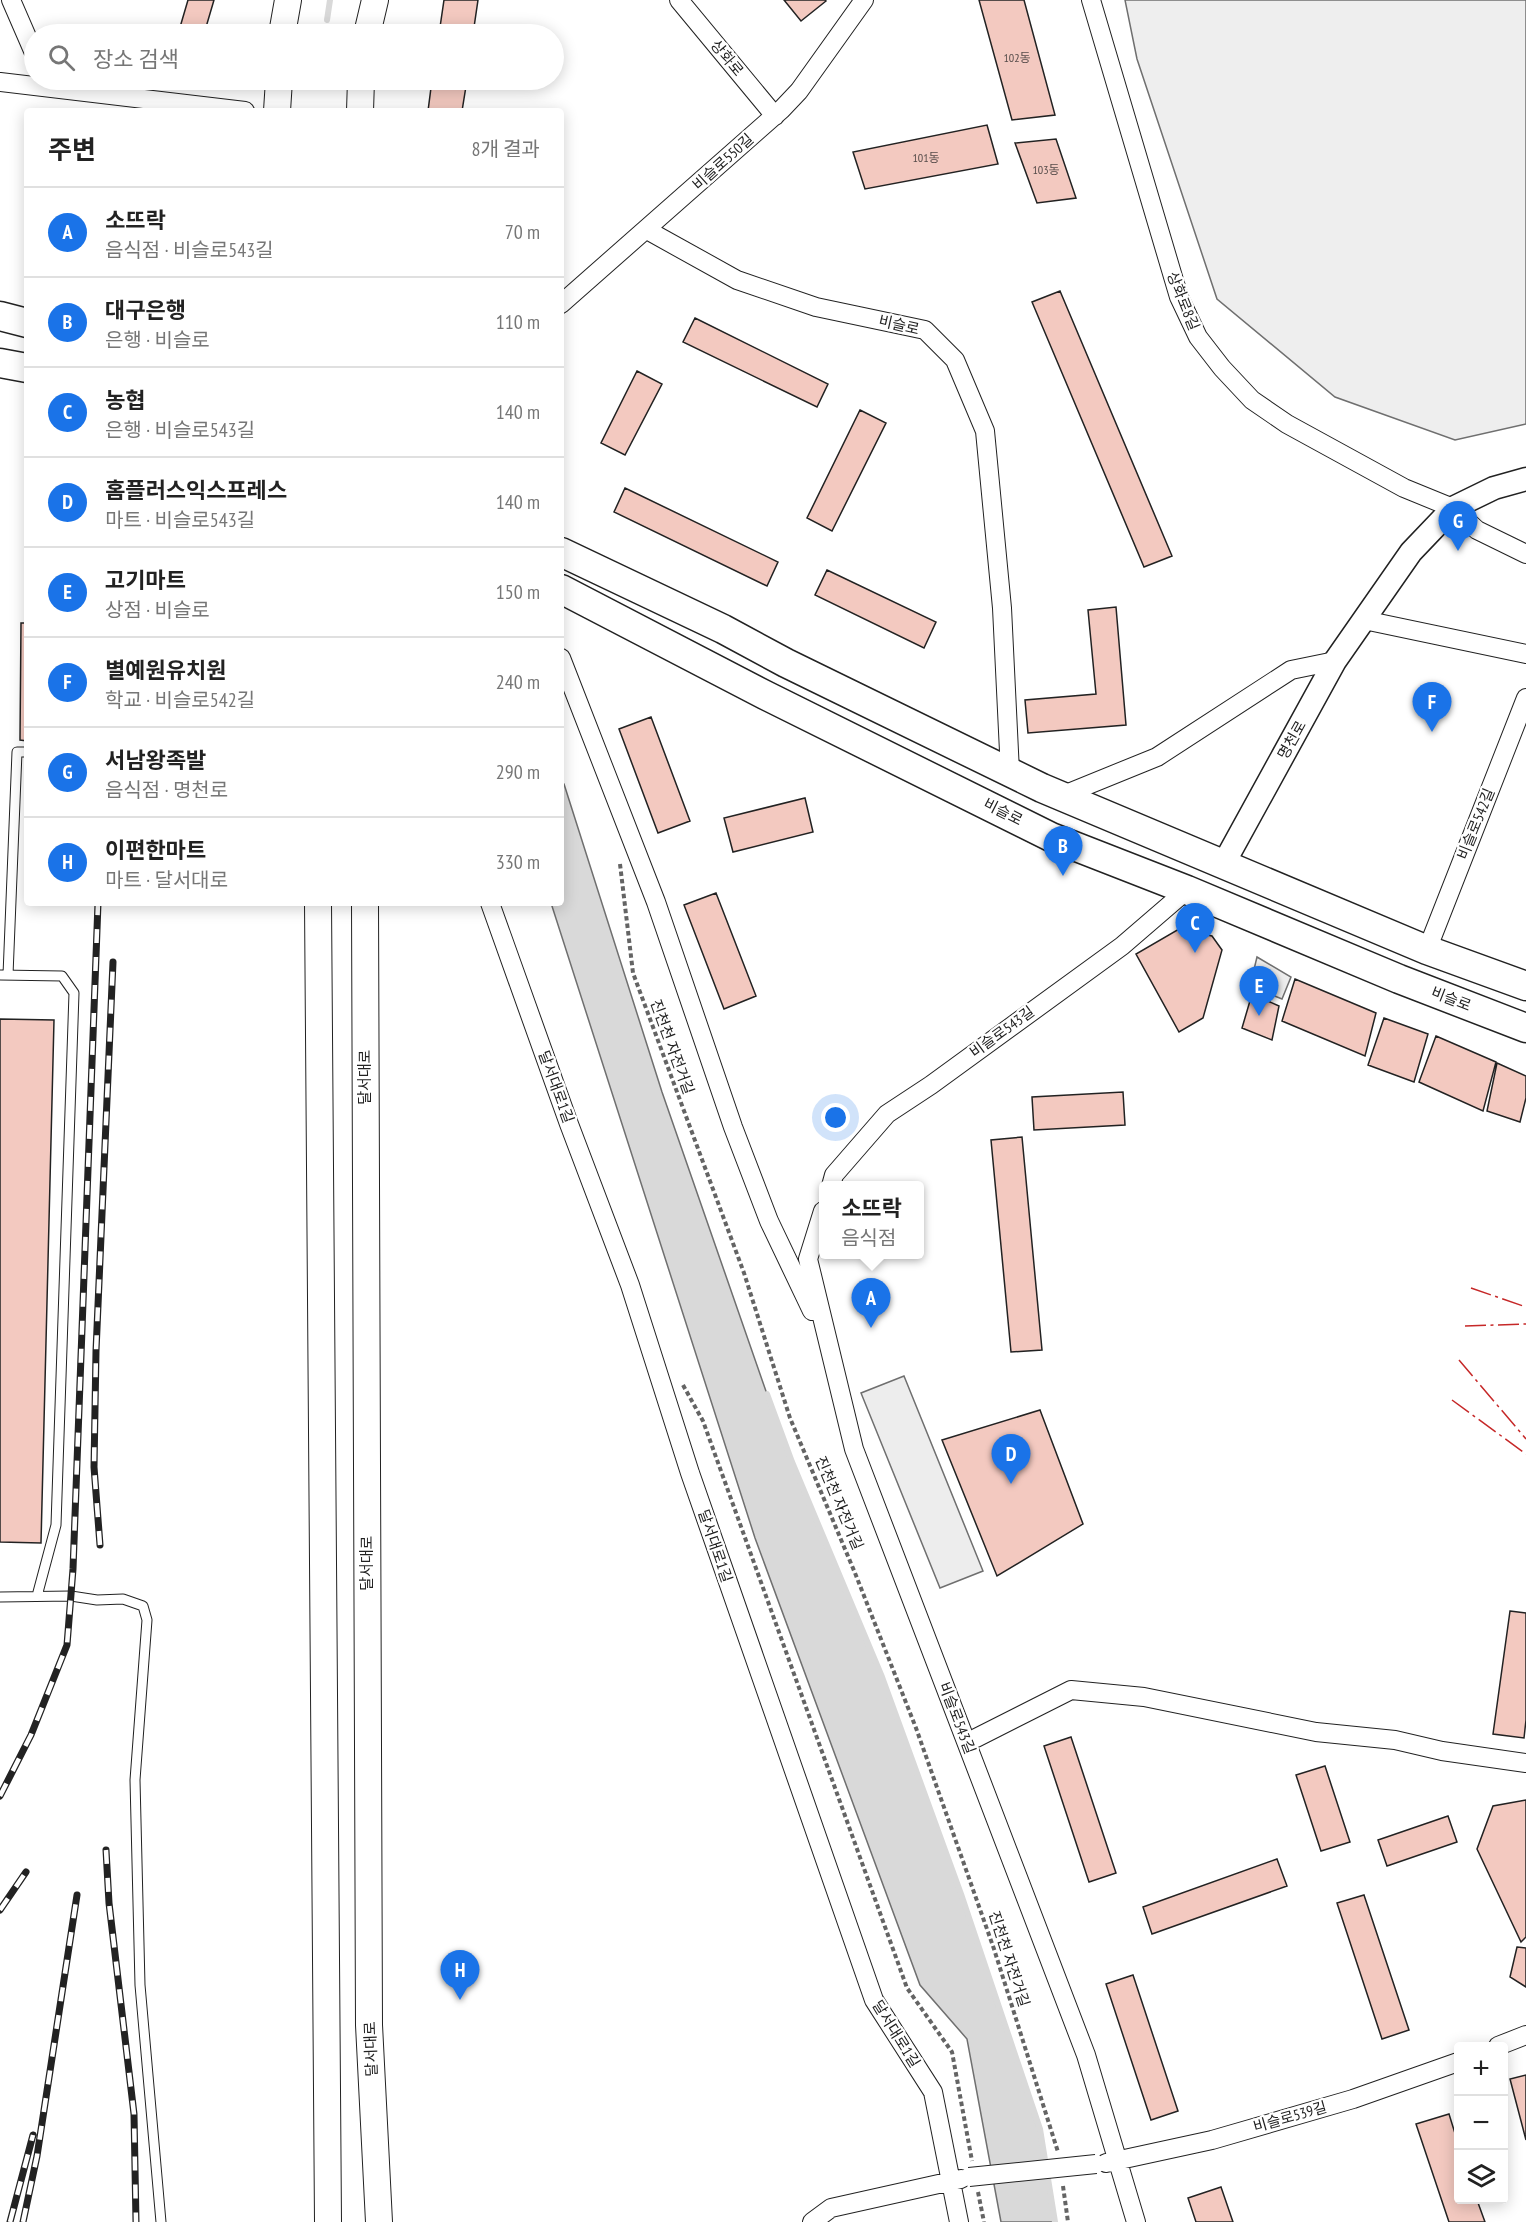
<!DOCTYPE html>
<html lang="ko">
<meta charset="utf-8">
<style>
:root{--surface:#fff;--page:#f6f6f6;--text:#222;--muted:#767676;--line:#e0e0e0;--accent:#1a73e8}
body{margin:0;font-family:"PT Sans Narrow","Noto Sans KR",sans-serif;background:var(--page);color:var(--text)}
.controls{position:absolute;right:18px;bottom:18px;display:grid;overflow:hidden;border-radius:6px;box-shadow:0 3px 15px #0003}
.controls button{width:54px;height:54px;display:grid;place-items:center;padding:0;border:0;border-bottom:2px solid var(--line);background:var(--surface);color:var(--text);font:30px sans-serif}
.you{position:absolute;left:836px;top:1118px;width:21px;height:21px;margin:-15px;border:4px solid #fff;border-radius:50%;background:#1a73e8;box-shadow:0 0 0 9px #1a73e833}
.badge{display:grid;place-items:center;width:39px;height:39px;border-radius:50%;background:var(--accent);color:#fff;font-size:20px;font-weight:700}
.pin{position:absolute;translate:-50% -50px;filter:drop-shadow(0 2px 3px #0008)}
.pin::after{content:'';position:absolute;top:32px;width:21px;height:18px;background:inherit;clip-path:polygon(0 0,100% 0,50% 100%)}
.popup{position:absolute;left:819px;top:1181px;width:105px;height:78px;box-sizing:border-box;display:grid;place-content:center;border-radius:6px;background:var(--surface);filter:drop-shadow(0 2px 4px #0005);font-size:20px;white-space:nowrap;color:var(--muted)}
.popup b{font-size:22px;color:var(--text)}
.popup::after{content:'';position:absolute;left:50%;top:100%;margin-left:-12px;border:12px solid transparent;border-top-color:var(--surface)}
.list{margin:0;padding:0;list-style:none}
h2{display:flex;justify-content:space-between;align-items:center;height:78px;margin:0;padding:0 24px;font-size:26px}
h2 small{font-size:20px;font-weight:400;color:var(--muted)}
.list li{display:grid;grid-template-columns:39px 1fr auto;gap:18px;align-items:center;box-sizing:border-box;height:90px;padding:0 24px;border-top:2px solid var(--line)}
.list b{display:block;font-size:22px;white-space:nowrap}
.list p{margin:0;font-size:20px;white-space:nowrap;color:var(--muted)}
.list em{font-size:20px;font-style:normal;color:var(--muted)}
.icon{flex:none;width:33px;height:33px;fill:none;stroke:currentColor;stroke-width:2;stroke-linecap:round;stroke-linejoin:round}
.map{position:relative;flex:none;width:1526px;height:2222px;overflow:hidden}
.search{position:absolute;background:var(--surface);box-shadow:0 3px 15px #0003;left:24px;top:24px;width:540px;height:66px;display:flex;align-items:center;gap:15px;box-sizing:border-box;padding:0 21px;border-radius:33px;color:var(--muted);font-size:22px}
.panel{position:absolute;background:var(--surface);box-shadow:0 3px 15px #0003;left:24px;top:108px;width:540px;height:798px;border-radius:6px}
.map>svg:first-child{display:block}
.green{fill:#eee;stroke:#6f6f6f;stroke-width:1.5}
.parking{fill:#ededed;stroke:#6f6f6f;stroke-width:1.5}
.water{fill:#d9d9d9;stroke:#6f6f6f;stroke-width:1.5}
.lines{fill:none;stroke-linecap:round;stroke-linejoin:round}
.stream{stroke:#d9d9d9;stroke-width:6}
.building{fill:#f3c9c0;stroke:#222;stroke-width:1.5}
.service-casing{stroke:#222;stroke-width:11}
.minor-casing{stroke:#222;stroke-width:20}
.tertiary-casing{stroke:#222;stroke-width:25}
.secondary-casing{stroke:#222;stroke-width:28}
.primary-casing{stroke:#222;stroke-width:31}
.path{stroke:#646464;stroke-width:4;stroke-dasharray:4.5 3;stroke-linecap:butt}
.service{stroke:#fff;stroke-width:9}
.minor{stroke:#fff;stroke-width:18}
.tertiary{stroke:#fff;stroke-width:22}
.secondary{stroke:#fff;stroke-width:26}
.primary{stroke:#fff;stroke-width:28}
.rail-casing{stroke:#222;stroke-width:7}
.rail{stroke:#fff;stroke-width:4.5;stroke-dasharray:14;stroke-linecap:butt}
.minor-bridge-casing{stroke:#222;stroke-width:20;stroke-linecap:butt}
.minor-bridge{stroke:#fff;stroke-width:18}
.power{stroke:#c62828;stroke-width:1.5;stroke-dasharray:21 4.5 3 4.5;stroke-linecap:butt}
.labels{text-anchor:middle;stroke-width:4.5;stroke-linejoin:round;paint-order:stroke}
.number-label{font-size:12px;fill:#564c4a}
.street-label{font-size:15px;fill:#222;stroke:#fff}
</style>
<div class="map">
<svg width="1526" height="2222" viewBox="0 0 1526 2222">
<rect width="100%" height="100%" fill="#fff"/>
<!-- green -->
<path class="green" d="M1125,0h401v424l-71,16 -120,-43 -118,-98 -80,-240z"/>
<!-- parking -->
<path class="parking" d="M1257,957l34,20 -9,22 -32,-13z
M904,1376l79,195 -43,17 -79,-195z"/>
<!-- water -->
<path class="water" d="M561,782l3,2 98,308 106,305 24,65 90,215 79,217 79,235 15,93h-54l-34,-183 -47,-54 -165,-447 -204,-635h10z"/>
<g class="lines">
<!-- stream -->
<path class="stream" d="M327,20l3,-20
M767,1394l25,68 90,215 79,217 79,235 15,93"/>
</g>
<!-- building -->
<path class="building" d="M188,0h26l-10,34h-26z
M444,0h34l-5,34h-34z
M784,0h41l1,1 -25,20z
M979,0h45l31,115 -43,5z
M432,80h35l-5,31h-34z
M987,125l11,39 -133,25 -12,-37z
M1056,139l20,59 -39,5 -22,-60z
M1060,291l112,265 -28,11 -112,-265z
M695,318l133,66 -11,23 -134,-65z
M637,371l25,13 -37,71 -24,-12z
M860,410l26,13 -54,108 -25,-13z
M625,488l153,74 -11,24 -153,-74z
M827,570l109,52 -12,26 -109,-53z
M1116,607l10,118 -98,8 -3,-33 71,-6 -8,-84z
M21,623h6v118l-7,-1z
M651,717l39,104 -32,12 -39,-104z
M805,798l8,34 -80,20 -9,-34z
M716,893l40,103 -32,13 -40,-104z
M1179,929l33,7 10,14 -19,68 -24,14 -43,-78z
M1295,979l81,34 -11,43 -83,-35z
M1252,994l27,12 -7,34 -30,-12z
M1384,1018l44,16 -14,48 -46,-17z
M0,1019l54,1 -13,523 -41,-1z
M1436,1036l60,26 -13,49 -64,-29z
M1497,1063l29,13v22l-6,24 -33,-11z
M1123,1092l2,33 -91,5 -2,-33z
M1022,1137l20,213 -31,2 -20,-212z
M1040,1410l43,114 -86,52 -55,-136z
M1510,1611l16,2v107l-2,18 -31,-4z
M1071,1737l45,136 -27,9 -45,-136z
M1325,1766l25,76 -29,9 -25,-76z
M1526,1800v137l-5,5 -44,-93 16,-43z
M1448,1816l9,26 -70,24 -9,-26z
M1277,1859l10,27 -135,48 -9,-27z
M1364,1895l45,135 -27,9 -45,-136z
M1517,1947l9,1v39l-16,-10z
M1133,1975l45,136 -27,9 -45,-136z
M1526,2075v65l-16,-61z
M1449,2114l9,29v57h19l8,22h-36l-33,-98z
M1221,2187l12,35h-37l-8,-24z"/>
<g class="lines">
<defs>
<path id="service" d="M0,975l62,1 12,17 -18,532 -19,71
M8,975l9,-223h10
M0,1597l71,-1 26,4 26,-1 20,7 4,14 -12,160 5,205 21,237"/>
<path id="minor" d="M11,0l23,53
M679,0l96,116
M1091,0l88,297 19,40 24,31 30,32 35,24 117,64 49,20 24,22 49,24
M0,82l245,29
M647,230l90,50 79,27 109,23 30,30 30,71 17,177 8,164
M561,304l220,-194 18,-19 65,-91
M1364,620l162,34
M561,658l95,244 77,225 36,94 43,90
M1061,796l96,-39 134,-87 44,-9
M490,903l79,221 61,161 60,188 184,527 59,92 26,130
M1427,950l99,-252
M831,1186l3,-11 53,-61 44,-29 191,-139 65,-56
M823,1211l-15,48 46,190 232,606 50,167
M976,1738l95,-48 73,7 172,35 79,8 47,11 84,12
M1498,2046l28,-11
M1106,2163l106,-23 141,-41 105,-37
M812,2222l19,-14 130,-29"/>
<path id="tertiary" d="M1224,863l111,-202 76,-109 42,-44 41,-20 32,-9"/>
<path id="secondary" d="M282,34l6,-34
M367,34l8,-34
M277,111l2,-31
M360,111l1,-31
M318,903l10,1319
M365,903l4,1122 10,197"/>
<path id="primary" d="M0,316l27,7
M0,363l27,5
M561,552l162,77 63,34 256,125 385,162 99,36
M561,589l204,106 286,142 136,53 212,89 127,49"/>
</defs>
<!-- service casing -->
<use href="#service" class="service-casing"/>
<!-- minor casing -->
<use href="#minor" class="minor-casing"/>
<!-- tertiary casing -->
<use href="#tertiary" class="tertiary-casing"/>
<!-- secondary casing -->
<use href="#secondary" class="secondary-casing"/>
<!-- primary casing -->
<use href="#primary" class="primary-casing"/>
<!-- path -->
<path class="path" d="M620,864l13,109 111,300 46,145 65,155 61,155 78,221 64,203
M683,1385l20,36 204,567 45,64 20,109
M1063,2186l5,36
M978,2192l6,30"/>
<!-- service -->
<use href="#service" class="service"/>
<!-- minor -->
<use href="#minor" class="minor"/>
<!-- tertiary -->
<use href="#tertiary" class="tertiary"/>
<!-- secondary -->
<use href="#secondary" class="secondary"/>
<!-- primary -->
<use href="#primary" class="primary"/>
<defs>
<path id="rail" d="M100,1545l-6,-78 2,-116 17,-389
M0,1796l31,-61 36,-90 6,-76 25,-666
M106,1850l3,53 25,211 2,108
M0,1910l26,-38
M10,2222l23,-87
M23,2222l14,-66 40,-261"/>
</defs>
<!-- rail casing -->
<use href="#rail" class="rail-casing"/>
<!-- rail -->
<use href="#rail" class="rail"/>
<defs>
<path id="minor-bridge" d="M969,2177l127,-13"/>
</defs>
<!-- minor-bridge casing -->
<use href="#minor-bridge" class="minor-bridge-casing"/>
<!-- minor-bridge -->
<use href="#minor-bridge" class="minor-bridge"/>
<!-- power -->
<path class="power" d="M1471,1288l55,19
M1465,1326l61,-2
M1459,1360l67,79
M1452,1400l74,54"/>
</g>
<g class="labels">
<!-- number labels -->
<g class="number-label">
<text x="1017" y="62">102동</text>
<text x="926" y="162">101동</text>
<text x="1046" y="174">103동</text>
</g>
<!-- street labels -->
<g class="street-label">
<text transform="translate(727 58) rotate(50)" y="5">상화로</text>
<text transform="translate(723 162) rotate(-42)" y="5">비슬로550길</text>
<text transform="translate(1183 301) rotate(68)" y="5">상화로8길</text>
<text transform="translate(899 325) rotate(13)" y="5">비슬로</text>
<text transform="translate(1292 740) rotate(-61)" y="5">명천로</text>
<text transform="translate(1003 812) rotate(27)" y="5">비슬로</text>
<text transform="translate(1476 824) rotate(-68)" y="5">비슬로542길</text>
<text transform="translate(1451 999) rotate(21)" y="5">비슬로</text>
<text transform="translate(1002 1032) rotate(-36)" y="5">비슬로543길</text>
<text transform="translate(672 1047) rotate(70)" y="5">진천천 자전거길</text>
<text transform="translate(365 1077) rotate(-90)" y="5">달서대로</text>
<text transform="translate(556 1087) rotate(70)" y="5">달서대로1길</text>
<text transform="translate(839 1503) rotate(67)" y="5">진천천 자전거길</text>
<text transform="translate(715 1546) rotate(71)" y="5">달서대로1길</text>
<text transform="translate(367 1563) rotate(-90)" y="5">달서대로</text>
<text transform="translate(957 1718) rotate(69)" y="5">비슬로543길</text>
<text transform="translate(1009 1959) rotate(72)" y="5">진천천 자전거길</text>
<text transform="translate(896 2034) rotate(58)" y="5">달서대로1길</text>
<text transform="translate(371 2049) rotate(-92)" y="5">달서대로</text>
<text transform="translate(1290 2117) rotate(-16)" y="5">비슬로539길</text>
</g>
</g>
</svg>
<div class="controls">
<button>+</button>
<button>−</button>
<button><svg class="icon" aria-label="layers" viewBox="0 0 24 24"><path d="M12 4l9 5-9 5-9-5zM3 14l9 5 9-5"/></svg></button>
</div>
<div class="you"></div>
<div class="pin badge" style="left:871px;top:1328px">A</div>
<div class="popup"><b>소뜨락</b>음식점</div>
<div class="pin badge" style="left:1063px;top:876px">B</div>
<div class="pin badge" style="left:1195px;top:953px">C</div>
<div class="pin badge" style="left:1011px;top:1484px">D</div>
<div class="pin badge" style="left:1259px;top:1016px">E</div>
<div class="pin badge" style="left:1432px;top:732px">F</div>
<div class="pin badge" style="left:1458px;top:551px">G</div>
<div class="pin badge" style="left:460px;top:2000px">H</div>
<div class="search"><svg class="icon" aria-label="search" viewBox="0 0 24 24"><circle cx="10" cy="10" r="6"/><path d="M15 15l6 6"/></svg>장소 검색</div>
<section class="panel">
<h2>주변<small>8개 결과</small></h2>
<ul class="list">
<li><span class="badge">A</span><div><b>소뜨락</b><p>음식점 · 비슬로543길</p></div><em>70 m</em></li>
<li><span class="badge">B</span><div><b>대구은행</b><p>은행 · 비슬로</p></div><em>110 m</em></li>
<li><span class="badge">C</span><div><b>농협</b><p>은행 · 비슬로543길</p></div><em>140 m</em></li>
<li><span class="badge">D</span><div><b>홈플러스익스프레스</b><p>마트 · 비슬로543길</p></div><em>140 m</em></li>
<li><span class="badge">E</span><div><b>고기마트</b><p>상점 · 비슬로</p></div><em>150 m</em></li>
<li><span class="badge">F</span><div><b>별예원유치원</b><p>학교 · 비슬로542길</p></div><em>240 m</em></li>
<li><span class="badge">G</span><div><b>서남왕족발</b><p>음식점 · 명천로</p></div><em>290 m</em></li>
<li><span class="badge">H</span><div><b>이편한마트</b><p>마트 · 달서대로</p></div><em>330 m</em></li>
</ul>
</section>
</div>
